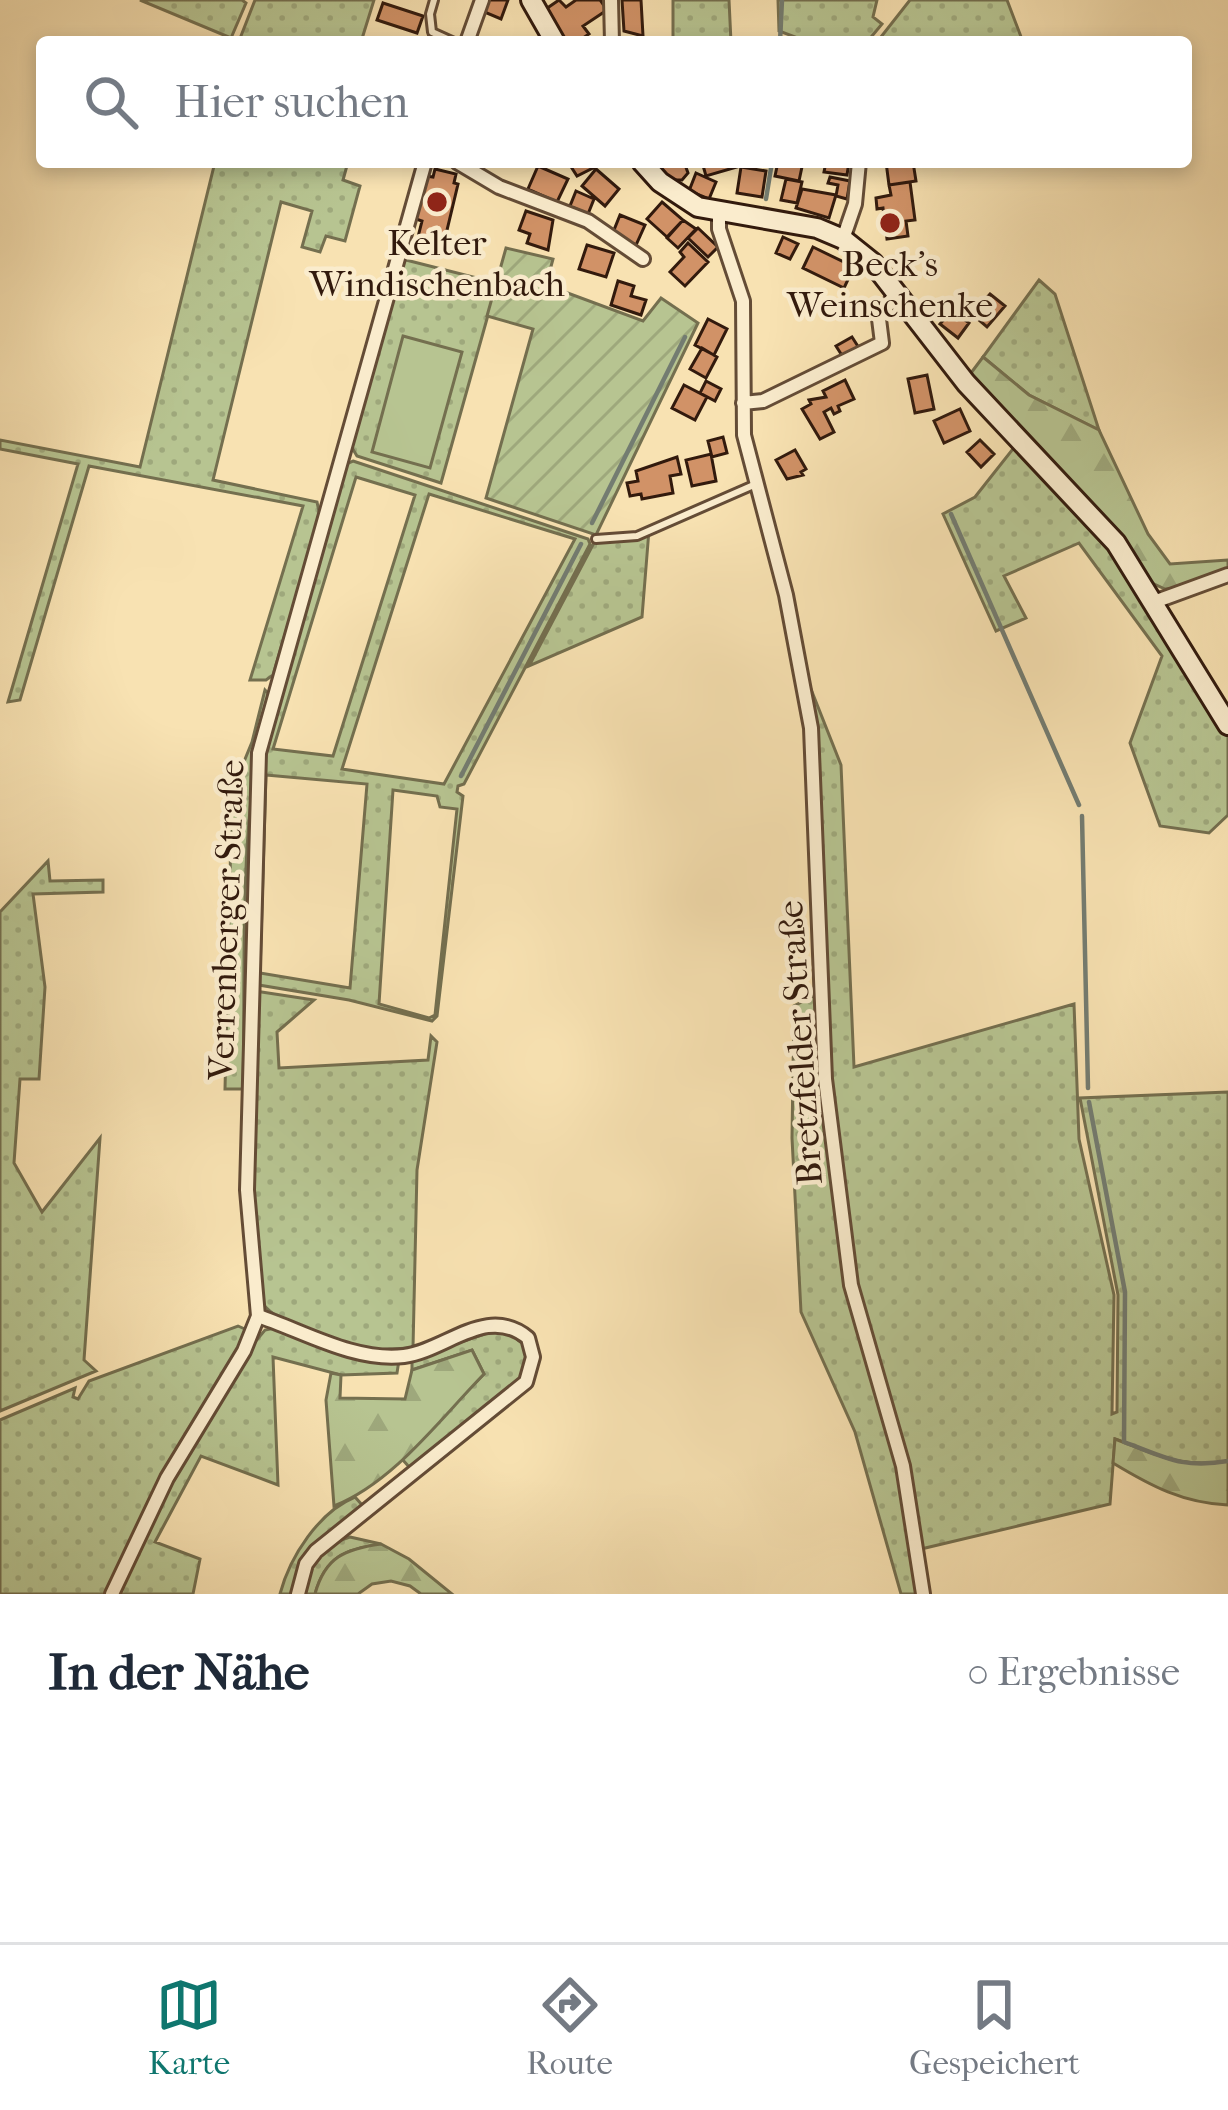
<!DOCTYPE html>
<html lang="de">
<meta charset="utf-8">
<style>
:root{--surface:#fff;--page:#f6f6f7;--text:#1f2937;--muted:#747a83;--line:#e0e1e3;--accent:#0f766e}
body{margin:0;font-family:"IM FELL French Canon",serif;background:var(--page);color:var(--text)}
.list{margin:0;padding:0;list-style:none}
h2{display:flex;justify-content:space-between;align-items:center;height:156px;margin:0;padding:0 48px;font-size:51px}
h2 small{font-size:39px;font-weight:400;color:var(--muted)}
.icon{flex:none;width:66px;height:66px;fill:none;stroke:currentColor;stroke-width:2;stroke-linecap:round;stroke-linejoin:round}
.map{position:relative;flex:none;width:1228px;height:1594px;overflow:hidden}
.search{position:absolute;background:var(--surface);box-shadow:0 6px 18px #0003;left:36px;right:36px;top:36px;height:132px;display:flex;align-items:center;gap:30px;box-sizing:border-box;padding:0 42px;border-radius:12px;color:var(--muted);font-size:45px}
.sheet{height:348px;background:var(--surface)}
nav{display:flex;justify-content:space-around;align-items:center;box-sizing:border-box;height:168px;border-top:3px solid var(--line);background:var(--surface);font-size:33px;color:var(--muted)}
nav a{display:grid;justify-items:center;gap:6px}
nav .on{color:var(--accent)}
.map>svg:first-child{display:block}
.grass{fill:url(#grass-dots);stroke:#746f4f;stroke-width:3;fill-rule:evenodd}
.forest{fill:url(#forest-firs);stroke:#746f4f;stroke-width:3}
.garden{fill:url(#garden-furrows);stroke:#746f4f;stroke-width:3}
.pitch{fill:#b7c491;stroke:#746f4f;stroke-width:3}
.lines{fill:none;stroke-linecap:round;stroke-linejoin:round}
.stream{stroke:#737c71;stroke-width:4.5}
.building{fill:#d19267;stroke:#321a0d;stroke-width:3}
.lane-casing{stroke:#644c36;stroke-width:12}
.street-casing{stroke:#644c36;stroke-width:18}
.secondary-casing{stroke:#321a0d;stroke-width:24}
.lane{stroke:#faeccd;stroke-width:6}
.street{stroke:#faeccd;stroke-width:12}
.secondary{stroke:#faeccd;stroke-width:18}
.poi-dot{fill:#8f2418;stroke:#faeccd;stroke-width:4.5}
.labels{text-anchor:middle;stroke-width:9;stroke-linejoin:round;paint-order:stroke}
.poi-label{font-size:36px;fill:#321a0d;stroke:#faeccd}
.street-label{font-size:36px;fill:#321a0d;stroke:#faeccd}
</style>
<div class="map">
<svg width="1228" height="1594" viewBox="0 0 1228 1594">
<defs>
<pattern id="grass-dots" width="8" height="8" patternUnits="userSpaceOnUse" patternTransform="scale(3)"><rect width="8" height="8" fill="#b7c491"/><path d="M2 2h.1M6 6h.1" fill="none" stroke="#9ea87c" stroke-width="1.8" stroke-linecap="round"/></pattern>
<pattern id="forest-firs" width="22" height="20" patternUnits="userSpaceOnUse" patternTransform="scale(3)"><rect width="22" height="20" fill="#b7c491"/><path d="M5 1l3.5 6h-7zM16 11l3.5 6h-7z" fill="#9ea87c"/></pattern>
<pattern id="garden-furrows" width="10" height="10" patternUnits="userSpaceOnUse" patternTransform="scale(3)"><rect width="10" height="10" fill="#b7c491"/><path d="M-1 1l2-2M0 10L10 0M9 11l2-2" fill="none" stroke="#9ea87c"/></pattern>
</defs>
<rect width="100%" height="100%" fill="#f8e2b2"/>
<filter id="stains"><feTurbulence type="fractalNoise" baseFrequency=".00167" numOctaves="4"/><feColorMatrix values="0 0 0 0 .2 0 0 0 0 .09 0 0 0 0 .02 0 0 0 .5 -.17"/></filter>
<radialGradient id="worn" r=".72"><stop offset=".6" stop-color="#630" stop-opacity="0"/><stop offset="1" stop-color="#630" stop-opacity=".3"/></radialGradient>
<!-- grass -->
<path class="grass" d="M140,0h102l4,3 -15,35z
M255,0h119l-13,42h-119l-3,-1z
M673,0h56l2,42h-58z
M778,0h99l-4,17 9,7 -15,18h-59l-29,-11z
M910,0h97l16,42h-146z
M215,162h133l-5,18 17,6 -15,55 -19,-5 -6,16 -18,-5 10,-36 -31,-9 -68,278 104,22 3,14 -47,159 -7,5h-16l53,-174 -214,-40 -69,234 -12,2 70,-238 -78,-15v-9l140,27z
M402,259l95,24 -56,200 -84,-27 -6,-10z
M1039,280l16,14 44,136 -70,-35 -46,-38z
M1016,445l96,104 116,188v78l-19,18 -49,-7 -30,-83 32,-87 -83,-113 -75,33 22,42 -30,13 -53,-117 32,-17z
M353,461l235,78 2,5 -126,240 -6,2 -1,6 6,4 -26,220 -5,5 -83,-21 -90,-15 -4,-5 9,-229 82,-287zM356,477l59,18 -82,261 -60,-7zM429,494l146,45 -131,245 -102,-15zM266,775l101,9 -17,204 -90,-15zM393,790l44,6 3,11 17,2 -22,206 -6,3 -50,-14z
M649,530l-7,87 -113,49 67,-127 27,1z
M803,669l38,96 13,302 220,-63 5,135 35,156 -2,119 5,-2 1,-117 -38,-197 148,-6v369c-48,8 -69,-6 -113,-22l-5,65 -193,46 6,44h-22l-46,-162 -54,-120 -9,-174 2,-132 27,-14z
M265,690l4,4c-32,128 -23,264 -26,395h-18l7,-298 20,-49z
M48,861l2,20 53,-1v12l-70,2 12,93 -6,92h-19l-6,84 28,49 58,-74 -16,222 12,11 -96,40v-499z
M255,991l59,9 -37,32 2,36 149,-8 3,-24 6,6 -20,128 -4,178c-16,0 -34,3 -49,1 -27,-5 -93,-26 -104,-50l-8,-109z
M238,1326l9,4 -6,17 -77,129 -56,118h-108v-174l75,-32 -2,9 5,2 11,-18z
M275,1328l124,32 -2,13 -56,2 -68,-18 5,128 -77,-29 -46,86 45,17 -7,35h-77l52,-110 81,-135 16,-19z
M494,1331l15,2 17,13v22l-7,12 -109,88 -8,-9 82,-85 -12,-24 -60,20v-12z
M355,1497l8,9 -61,57 -10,31h-12c10,-38 39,-82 75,-97z
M350,1537l31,7c-36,5 -56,13 -66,50h-13c8,-28 18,-49 48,-57z"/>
<!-- forest -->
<path class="forest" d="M983,357l46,38 70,35 49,104 22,30 58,-4v12l-49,16 -14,1 -13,-6 -31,-45 -153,-161z
M472,1350l12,24c-44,45 -90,108 -150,132l-8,-106 5,-27 10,2 -1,23 65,1 7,-29z
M1115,1439c43,16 65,30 113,22v44c-45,-2 -77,-19 -115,-42z
M381,1544l28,15 43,35h-31l-11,-8 -19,-5 -19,3 -14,10h-43c10,-37 30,-45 66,-50z"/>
<!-- garden -->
<path class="garden" d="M506,248l47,11 -7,26 97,36 18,-23 37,25 -102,212 -110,-37 47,-169 -46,-13z"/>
<!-- pitch -->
<path class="pitch" d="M403,336l59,16 -32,116 -58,-16z"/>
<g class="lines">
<!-- stream -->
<path class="stream" d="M780,42l2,-42
M766,199l6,-37
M951,514l128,291
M592,523l93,-186
M461,776l120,-232
M1082,816l6,272
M1089,1102l36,190 -1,150c41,15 58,27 104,19"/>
</g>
<!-- building -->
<path class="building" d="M487,0h21l-7,19 -19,-8z
M559,0l7,7 10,-7h24l7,10 -24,16 6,8 -12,8h-13l-21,-31z
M622,0h19l2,36 -19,-5z
M383,3l40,13 -6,17 -40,-13z
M568,162h37l-28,14z
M655,162h29l4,11 -6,7h-14z
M702,162h34l1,5 -31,9z
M778,162h25l-4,19 -24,-5z
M826,162h23l-2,13 -23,-3z
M886,162h27l3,19 -27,4z
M538,166l30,13 -11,23 -29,-13z
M741,167l25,4 -4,26 -25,-4z
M435,169l21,5 -2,9 4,1 -16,67 -26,-6 6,-24 -6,-2 10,-43 7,1z
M596,169l23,20 -14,17 -23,-20z
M696,173l20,9 -7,17 -20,-8z
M830,177l20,4 -3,18 -11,-3 2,-11 -10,-2z
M786,179l16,3 -5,21 -16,-3z
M910,182l5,38 -9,1 2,15 -21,3 -4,-31 -6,1 -1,-11 15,-3 -2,-10z
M802,189l34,6 -7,23 -33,-10z
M576,191l18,8 -6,15 -18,-8z
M662,202l21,18 -16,17 -20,-18z
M526,211l27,9 -5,30 -21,-7 3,-9 -11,-4z
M620,215l25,10 -9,20 -24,-10z
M683,220l13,9 -18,19 -11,-10z
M698,228l20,19 -10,10 -20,-19z
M783,237l15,7 -8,15 -14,-6z
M688,243l20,19 -23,24 -15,-14 14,-15 -4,-5z
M587,245l27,8 -8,24 -27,-8z
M813,247l41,20 -10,21 -41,-20z
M618,281l16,5 -3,10 15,4 -5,15 -30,-10z
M990,294l15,12 -18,21 -15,-13z
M952,310l17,13 -11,15 -18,-14z
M708,319l19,10 -13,26 -19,-10z
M852,337l7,11 -16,9 -7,-11z
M702,348l15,9 -11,21 -16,-9z
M927,375l7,34 -19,4 -7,-34z
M845,380l9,19 -16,7 2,5 -6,3 -3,-6 -7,4 10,20 -14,7 -18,-30 9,-5 -2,-4 17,-3 -3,-6z
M706,381l15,8 -6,12 -15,-8z
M684,385l23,12 -12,23 -23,-12z
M960,409l10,22 -26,12 -10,-22z
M723,437l4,16 -15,4 -4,-16z
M980,440l14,14 -13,13 -14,-15z
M795,450l11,19 -5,3 2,3 -16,4 -11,-19z
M711,454l5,27 -24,5 -6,-26z
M677,457l4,17 -11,2 3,17 -31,6 -1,-5 -11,2 -3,-13 11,-2 -2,-10z"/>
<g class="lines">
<defs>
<path id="lane" d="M434,0l-4,14 2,18 22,10
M596,539l41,-3 119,-52"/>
<path id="street" d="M611,0l1,42
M467,42l15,-42
M457,162l42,25 89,34 55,38
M719,213v16l24,72 1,134 42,160 25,133 14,351 26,206 52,181 20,128
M843,239l12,-35 4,-42
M743,403l20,-2 119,-58 -3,-24 18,-28
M1154,602l74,-27
M258,1316c45,15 97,46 146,40 43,-6 83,-52 124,-18l5,19 -7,25 -210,169 -10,13 -8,30
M112,1594l55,-116 77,-127 14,-35 -11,-126 12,-437 166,-591"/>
<path id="secondary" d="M531,0l24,42
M642,162l18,20 38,25 119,21 26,11 30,24 93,120 150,160 112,182"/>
</defs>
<!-- lane casing -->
<use href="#lane" class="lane-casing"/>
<!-- street casing -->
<use href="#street" class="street-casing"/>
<!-- secondary casing -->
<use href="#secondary" class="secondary-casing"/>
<!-- lane -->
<use href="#lane" class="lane"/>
<!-- street -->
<use href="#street" class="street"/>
<!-- secondary -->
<use href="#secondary" class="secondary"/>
</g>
<!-- markers -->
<g class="poi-dot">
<circle cx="437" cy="202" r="12"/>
<circle cx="890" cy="223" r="12"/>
</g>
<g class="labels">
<!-- poi labels -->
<g class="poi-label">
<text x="437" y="255">Kelter<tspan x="437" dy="41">Windischenbach</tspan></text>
<text x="890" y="276">Beck's<tspan x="890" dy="41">Weinschenke</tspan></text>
</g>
<!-- street labels -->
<g class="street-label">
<text transform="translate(225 920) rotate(-88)" y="13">Verrenberger Straße</text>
<text transform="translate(799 1043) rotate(-94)" y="13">Bretzfelder Straße</text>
</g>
</g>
<rect width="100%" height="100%" filter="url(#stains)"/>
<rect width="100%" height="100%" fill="url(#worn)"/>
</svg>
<div class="search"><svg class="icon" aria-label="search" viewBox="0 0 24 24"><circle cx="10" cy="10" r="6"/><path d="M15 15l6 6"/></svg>Hier suchen</div>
</div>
<section class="sheet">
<h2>In der Nähe<small>0 Ergebnisse</small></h2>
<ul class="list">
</ul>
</section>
<nav>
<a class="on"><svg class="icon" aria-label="map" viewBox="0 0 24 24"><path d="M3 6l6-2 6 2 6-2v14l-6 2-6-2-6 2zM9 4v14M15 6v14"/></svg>Karte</a>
<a><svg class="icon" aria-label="directions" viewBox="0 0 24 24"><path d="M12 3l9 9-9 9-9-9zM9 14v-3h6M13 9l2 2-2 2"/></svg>Route</a>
<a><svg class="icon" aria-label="saved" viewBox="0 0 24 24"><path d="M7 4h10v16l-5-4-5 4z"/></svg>Gespeichert</a>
</nav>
